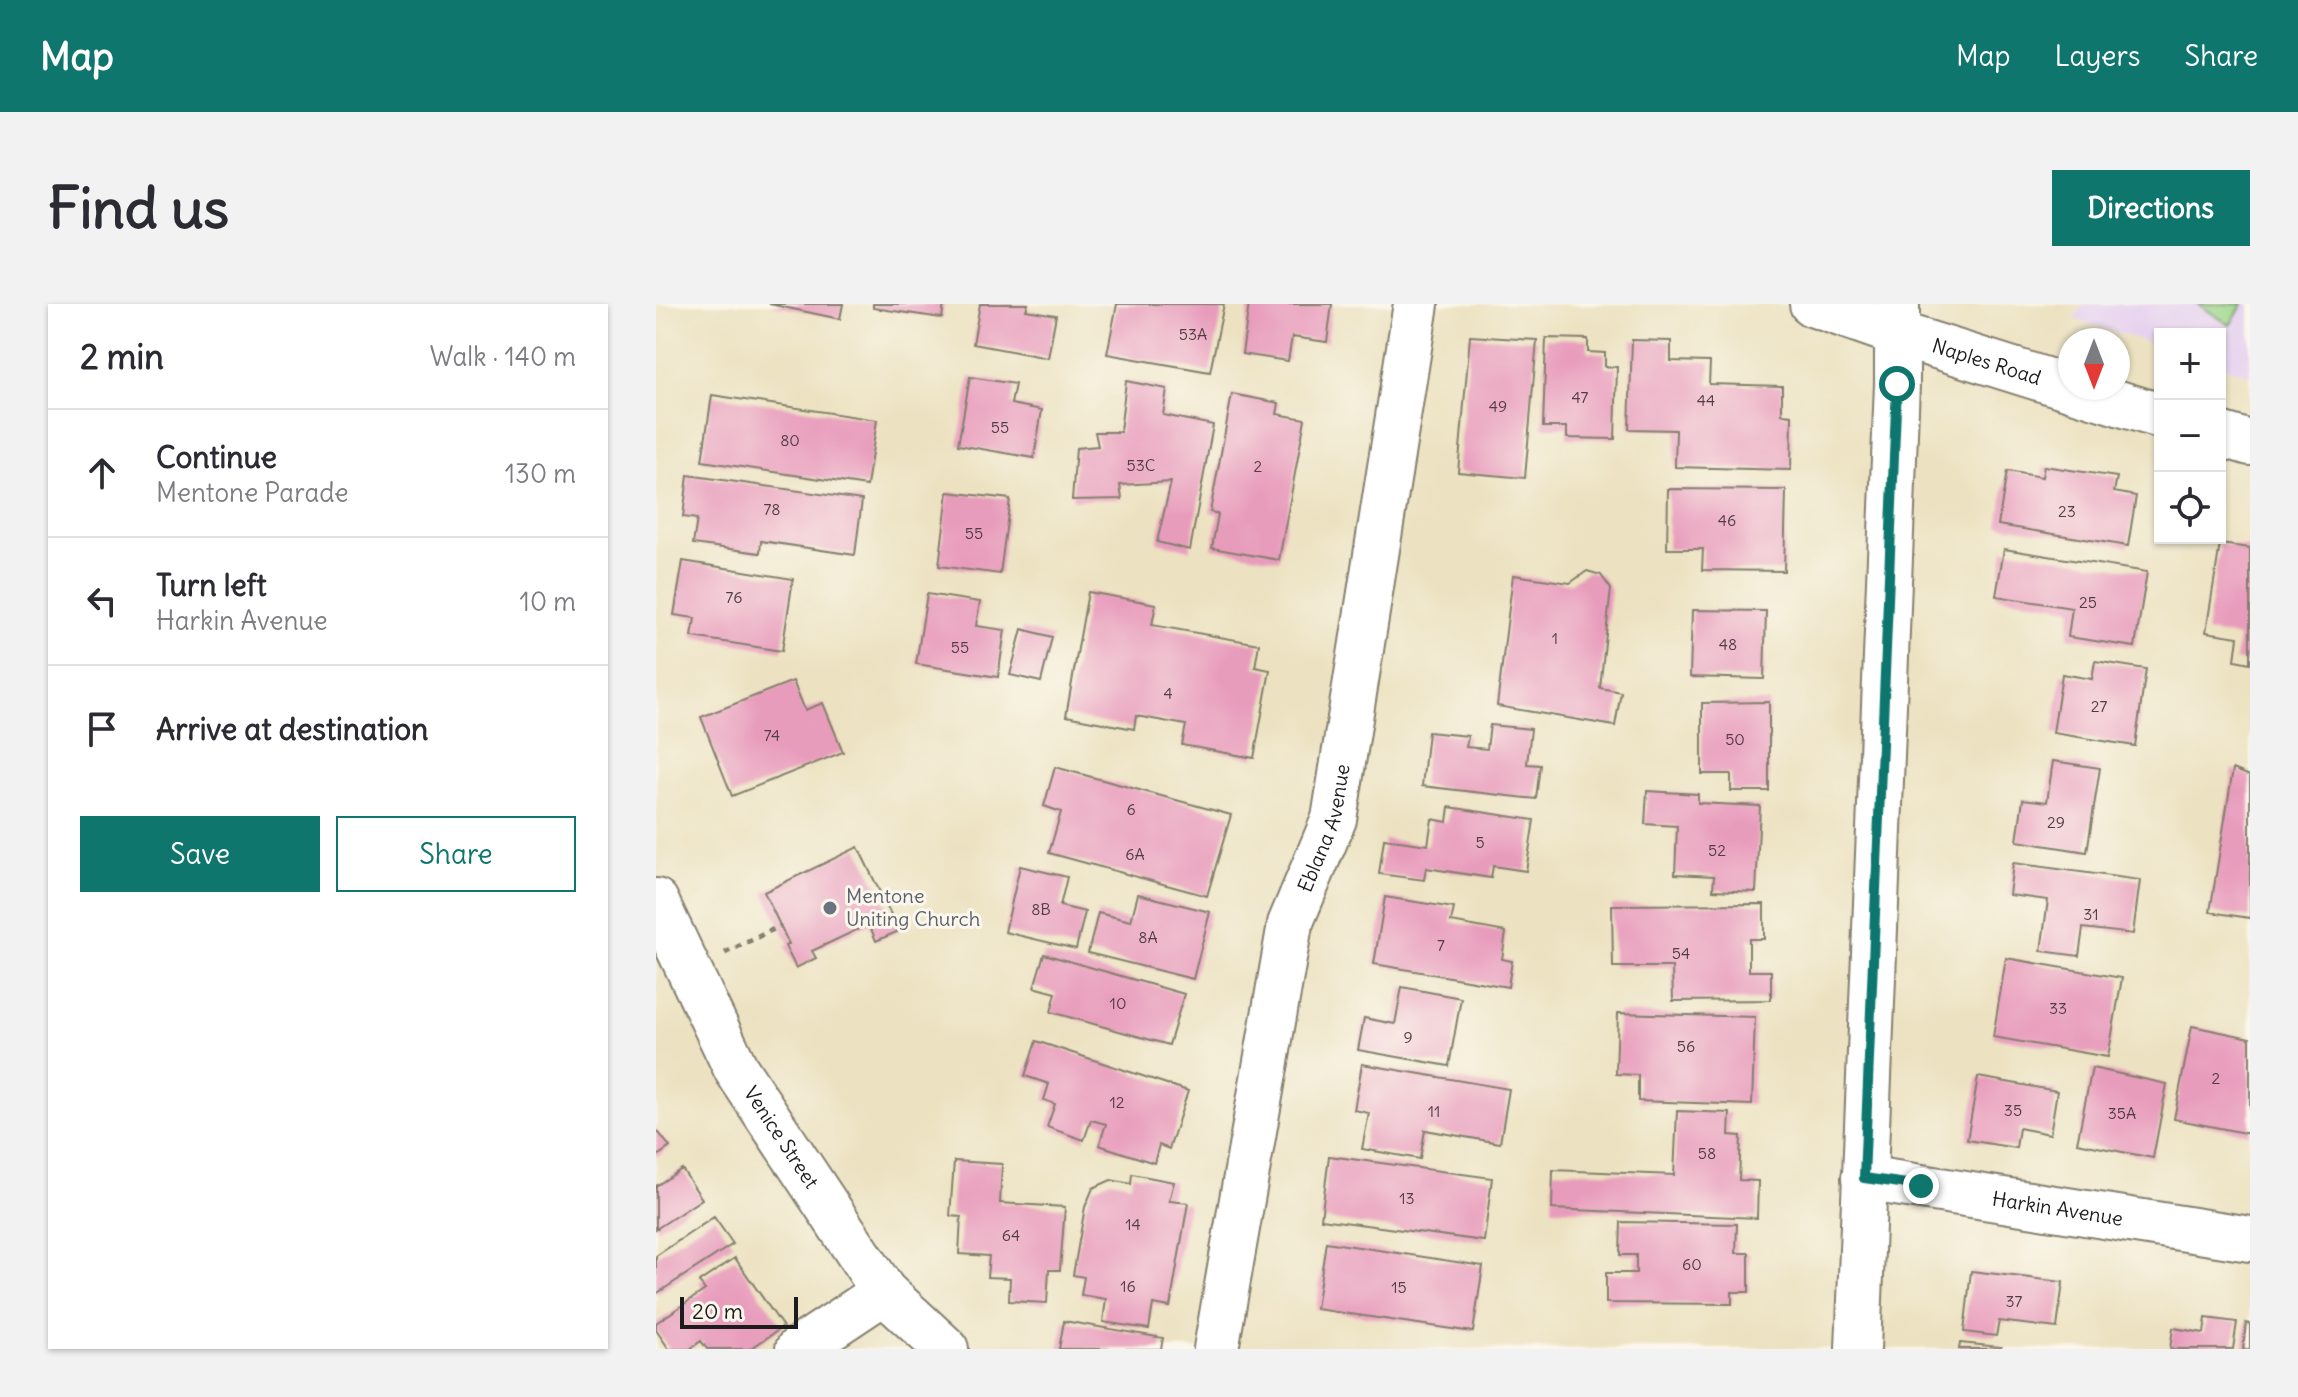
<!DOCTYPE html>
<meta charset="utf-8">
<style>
:root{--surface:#fff;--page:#f2f2f3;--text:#2b2b33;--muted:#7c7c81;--line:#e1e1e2;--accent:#0f766e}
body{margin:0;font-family:Delius,sans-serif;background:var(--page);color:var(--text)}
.controls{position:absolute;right:24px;top:24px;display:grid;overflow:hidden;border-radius:0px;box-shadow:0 2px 6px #0004}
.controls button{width:72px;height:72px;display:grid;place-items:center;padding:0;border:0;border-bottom:2px solid var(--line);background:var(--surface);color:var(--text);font:40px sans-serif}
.compass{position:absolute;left:1402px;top:24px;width:72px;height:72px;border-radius:50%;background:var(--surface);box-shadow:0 2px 6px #0004;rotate:180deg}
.scale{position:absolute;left:24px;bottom:20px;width:118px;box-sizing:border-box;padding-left:8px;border:4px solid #1c1c1c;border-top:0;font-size:22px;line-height:28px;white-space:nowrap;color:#1c1c1c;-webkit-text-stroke:6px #fbf7ec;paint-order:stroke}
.stop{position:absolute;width:24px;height:24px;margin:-18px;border:6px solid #0f766e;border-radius:50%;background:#fff}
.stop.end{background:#0f766e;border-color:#fff;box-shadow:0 2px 8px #0008}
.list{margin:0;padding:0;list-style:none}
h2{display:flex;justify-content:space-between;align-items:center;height:104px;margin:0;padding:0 32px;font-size:34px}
h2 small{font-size:26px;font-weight:400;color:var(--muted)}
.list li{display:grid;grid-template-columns:52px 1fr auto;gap:24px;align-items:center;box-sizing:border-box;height:128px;padding:0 32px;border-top:2px solid var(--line)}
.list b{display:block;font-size:30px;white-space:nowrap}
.list p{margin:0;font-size:26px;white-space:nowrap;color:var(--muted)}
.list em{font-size:26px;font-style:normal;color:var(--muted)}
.actions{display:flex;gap:16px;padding:24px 32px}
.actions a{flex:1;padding:18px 0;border:2px solid var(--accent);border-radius:0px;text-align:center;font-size:28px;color:var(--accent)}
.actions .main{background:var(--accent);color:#fff}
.icon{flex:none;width:44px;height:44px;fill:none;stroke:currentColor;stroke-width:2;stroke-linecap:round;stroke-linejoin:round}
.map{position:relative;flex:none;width:1594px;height:1045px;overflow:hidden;border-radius:0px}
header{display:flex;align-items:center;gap:48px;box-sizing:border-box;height:112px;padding:0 40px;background:var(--accent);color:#fff}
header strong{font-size:38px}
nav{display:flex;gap:44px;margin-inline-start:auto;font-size:28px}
.intro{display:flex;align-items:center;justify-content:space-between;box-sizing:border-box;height:192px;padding:0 48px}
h1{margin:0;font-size:56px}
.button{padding:20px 36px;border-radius:0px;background:var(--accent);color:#fff;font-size:28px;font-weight:700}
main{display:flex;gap:48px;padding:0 48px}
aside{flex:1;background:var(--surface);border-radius:0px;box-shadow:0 2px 6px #0004}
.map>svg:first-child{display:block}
.built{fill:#e6d2f0}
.green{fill:#9cd78b;stroke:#5c7a54;stroke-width:2}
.building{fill:#e89cbc}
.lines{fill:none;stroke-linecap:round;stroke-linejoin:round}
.minor-casing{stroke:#847f6e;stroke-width:48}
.path{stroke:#847f6e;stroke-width:5;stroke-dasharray:6 6;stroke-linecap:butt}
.minor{stroke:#fff;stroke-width:44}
.route{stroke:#0f766e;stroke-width:10}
.worship-dot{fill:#6b7280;stroke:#fbf7ec;stroke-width:3}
.labels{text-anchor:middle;stroke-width:6;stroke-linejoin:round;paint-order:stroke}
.number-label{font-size:16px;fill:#4f3c44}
.street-label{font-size:20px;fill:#1c1c1c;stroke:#fbf7ec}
.worship-label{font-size:20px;fill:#5b616d;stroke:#fbf7ec;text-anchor:start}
</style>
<header>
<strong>Map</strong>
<nav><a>Map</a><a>Layers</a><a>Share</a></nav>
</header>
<div class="intro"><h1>Find us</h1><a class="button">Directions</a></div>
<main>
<aside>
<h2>2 min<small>Walk · 140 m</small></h2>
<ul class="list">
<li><svg class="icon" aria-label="ahead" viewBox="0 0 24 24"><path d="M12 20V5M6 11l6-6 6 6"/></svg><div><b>Continue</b><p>Mentone Parade</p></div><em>130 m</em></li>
<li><svg class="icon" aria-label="left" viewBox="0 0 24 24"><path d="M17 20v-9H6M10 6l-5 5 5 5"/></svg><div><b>Turn left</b><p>Harkin Avenue</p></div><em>10 m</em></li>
<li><svg class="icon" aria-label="arrive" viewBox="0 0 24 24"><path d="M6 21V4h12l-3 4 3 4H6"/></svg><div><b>Arrive at destination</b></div></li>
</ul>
<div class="actions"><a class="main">Save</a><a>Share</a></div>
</aside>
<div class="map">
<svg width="1594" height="1045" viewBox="0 0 1594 1045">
<rect width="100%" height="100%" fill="#fbf7ec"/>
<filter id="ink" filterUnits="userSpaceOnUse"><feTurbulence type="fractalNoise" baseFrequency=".0125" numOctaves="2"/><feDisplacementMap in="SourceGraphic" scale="16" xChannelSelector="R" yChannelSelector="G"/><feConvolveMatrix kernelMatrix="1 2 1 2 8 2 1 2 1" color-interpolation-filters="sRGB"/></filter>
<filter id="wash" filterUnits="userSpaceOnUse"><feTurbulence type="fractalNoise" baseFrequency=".006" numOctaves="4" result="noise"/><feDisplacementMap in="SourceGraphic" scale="32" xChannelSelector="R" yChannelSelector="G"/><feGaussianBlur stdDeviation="1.8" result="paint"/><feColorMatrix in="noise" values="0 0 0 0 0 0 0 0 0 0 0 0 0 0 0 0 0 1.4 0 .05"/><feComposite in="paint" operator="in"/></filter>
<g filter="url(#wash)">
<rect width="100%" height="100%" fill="#ece2c1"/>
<!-- built -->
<path class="built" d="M1428,0h166v71l-30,-10v-31h-60v12l-86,-27z"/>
<!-- green -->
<path class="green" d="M1542,0h45l-13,21z"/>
<g id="blocks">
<!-- building -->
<path class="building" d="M113,0h74l-3,15z
M217,0h71l-2,14 -69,-10z
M324,0h48l-2,6 30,5 -8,43 -75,-14z
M461,0h107l-14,68 -103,-18z
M593,0h83l-5,38 -35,-5 -4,24 -46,-7z
M814,32l67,4 -12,138 -67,-6z
M890,34l42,1v13l17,1v14h12l-2,72 -48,-1v-11h-24z
M976,36l39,1v20l39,1 -1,22 73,2v28l10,1 -1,55 -116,-3 1,-37 -47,-1z
M314,73l45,7 -4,20 31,6 -8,48 -76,-13z
M470,77l41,8 -4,26 50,10 -23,125 -33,-8 14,-60 -51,3 2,14 -50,1 4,-52 22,-2 -3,-14h25z
M576,90l47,9 -2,11 28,5 -26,141 -67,-12 6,-34 -8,-2z
M56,91l165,25 -10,66 -165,-25z
M1388,162l73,11 -3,15 22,4 -8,50 -130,-21 9,-54 35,6z
M32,171l174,25 -7,55 -94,-14 -1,12 -67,-9 4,-25 -14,-2z
M1012,185l118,1 -2,81 -82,-1 1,-21h-36z
M292,188l62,7 -10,75 -61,-8z
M1564,240l30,4v115l-15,-3 3,-23 -32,-5z
M1348,245l143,23 -12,75 -67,-10 4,-29 -76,-12z
M27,257l110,18 -11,72 -90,-14 3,-19 -21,-3z
M931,267l14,4 10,14 -11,99 21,4 -6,34 -118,-20 16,-131 57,8z
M432,288l68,12 -4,21 107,19 -4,23 15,3 -16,88 -72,-13 4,-20 -50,-9 -2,13 -68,-13z
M271,290l53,8 -4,24 29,4 -7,47 -82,-13z
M1036,306l74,1 -2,68 -74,-2z
M366,325l30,8 -11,45 -31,-7z
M1439,357l51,8 -11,77 -82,-13 9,-59 30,5z
M137,377l12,29 18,-7 20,49 -111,44 -31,-79z
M1113,398v89h-38v-17h-29v-71z
M834,421l41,4 -4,35 13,1 -4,34 -114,-13 6,-54 40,4 -2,11 21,2z
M1397,457l47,7 -13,84 -70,-11 6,-42 24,3z
M399,463l176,48 -24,81 -158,-43 12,-41 -17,-6z
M1577,465l17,7v142l-40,-6z
M991,487l51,3v9l62,3 -4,86 -43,-2 1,-14 -39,-2 2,-48 -32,-2z
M793,503l85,13 -8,51 -33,-5 -2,12 -65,-10 -2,12 -45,-6 5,-35 44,6 4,-26 15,3z
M202,543l41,84 -23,10 -7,-17 -57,27 4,7 -20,10 -11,-22 4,-2 -25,-52z
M1357,559l127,17 -7,54 -50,-6 -4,28 -38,-5 7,-51 -39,-5z
M364,562l47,11 -7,29 25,6 -9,37 -71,-17z
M482,590l72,18 -17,67 -105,-26 10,-40 33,8z
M729,593l69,11 -3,14 55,10 -4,27 10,2 -4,26 -134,-23z
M1108,600v35h-15v32h22v29l-98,1 -1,-34h-59l-1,-62z
M388,650l140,40 -15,51 -118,-33 5,-19 -22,-6z
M1350,654l116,20 -14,79 -115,-20z
M746,683l59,11 -12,68 -91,-16 6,-32 31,6z
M962,709l137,4 -3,88 -114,-4v-26l-22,-1z
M1536,722l58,12v96l-76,-15z
M380,737l152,50 -19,58 -10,-4 -5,18 -55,-18 7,-21 -15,-4 -7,20 -37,-13 8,-23 -11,-4 5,-16 -24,-8z
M706,760l147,25 -9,54 -75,-13 -5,29 -58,-10 7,-36 -15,-3z
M1436,764l75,16 -14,74 -76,-15z
M1322,773l79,14 -7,43 -31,-6 -3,20 -49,-8z
M1021,807l53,2 -1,22 12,1 -2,44 19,1 -1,37 -205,-9 1,-39 121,5z
M0,825l14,18 -14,10z
M673,852l163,22 -8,63 -163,-22z
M298,857l48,3 -2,39 65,4 -5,63h-11l-2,33 -38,-2 1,-23 -23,-1 2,-21 -30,-2 2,-37 -11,-1z
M26,865l20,30 -46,30v-43z
M476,870l42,8 -5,19 19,2 -18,104 -17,-3 -4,25 -46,-7 3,-23 -25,-4 3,-18 -11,-2 12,-68 8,-19 18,-8 20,4z
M58,913l19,27 -77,50v-38z
M965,918l116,2 -1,29h13v39h-17v12l-126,-1v-30h30v-18h-16z
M670,938l157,24 -10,66 -157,-23z
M79,954l48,69 -33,22h-43l-6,-8 -11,8h-21l-13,-19v-7l49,-33 -6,-8z
M1315,967l92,11 -6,46 -58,-7 -3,15 -32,-4z
M1550,1014l31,4 -4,27h-63l3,-21 31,5z
M408,1017l99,17 -2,11h-102z
M1590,1019l4,1v25h-7z
M1304,1039l41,4 -1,2h-41z"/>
</g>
</g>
<g filter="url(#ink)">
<use href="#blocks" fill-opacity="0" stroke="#847f6e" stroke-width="2"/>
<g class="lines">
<defs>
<g id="minor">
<path id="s1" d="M1156,0l86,30 262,82"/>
<path d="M1564,130l30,9"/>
<path id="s2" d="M0,597l80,168 148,223 62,57"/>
<path id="s3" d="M1208,874l386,61"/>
<path d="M142,1045l86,-57"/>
<path id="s4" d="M560,1045l74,-425 44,-105 82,-515"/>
<path d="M1202,1045l39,-965v-80"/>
</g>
</defs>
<!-- minor casing -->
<use href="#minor" class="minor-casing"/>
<!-- path -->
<path class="path" d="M69,649l55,-27"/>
<!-- minor -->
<use href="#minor" class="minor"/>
</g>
</g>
<g class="lines" filter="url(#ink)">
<!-- route -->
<path class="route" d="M1241,80l-33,794 57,8"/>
</g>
<!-- markers -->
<circle class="worship-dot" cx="174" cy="604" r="8"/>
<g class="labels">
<!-- number labels -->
<g class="number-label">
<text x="537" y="36">53A</text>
<text x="924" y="99">47</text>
<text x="1050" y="102">44</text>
<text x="842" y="108">49</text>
<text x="344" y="129">55</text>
<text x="134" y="142">80</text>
<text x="485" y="167">53C</text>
<text x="602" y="168">2</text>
<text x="116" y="211">78</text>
<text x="1411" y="213">23</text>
<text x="1071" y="222">46</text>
<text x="318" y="235">55</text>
<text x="78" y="299">76</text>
<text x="1432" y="304">25</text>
<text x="899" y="340">1</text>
<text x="1072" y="346">48</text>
<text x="304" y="349">55</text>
<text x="512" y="395">4</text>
<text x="1443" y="408">27</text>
<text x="116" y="437">74</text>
<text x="1079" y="441">50</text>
<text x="475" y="511">6</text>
<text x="1400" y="524">29</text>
<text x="824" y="544">5</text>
<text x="1061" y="552">52</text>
<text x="479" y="556">6A</text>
<text x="385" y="611">8B</text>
<text x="1435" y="616">31</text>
<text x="492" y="639">8A</text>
<text x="785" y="647">7</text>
<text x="1025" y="655">54</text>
<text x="462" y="705">10</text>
<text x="1402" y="710">33</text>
<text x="752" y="739">9</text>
<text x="1030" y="748">56</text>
<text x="1560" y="780">2</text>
<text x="461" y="804">12</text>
<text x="1357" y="812">35</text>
<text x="778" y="813">11</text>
<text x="1466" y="815">35A</text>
<text x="1051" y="855">58</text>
<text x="751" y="900">13</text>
<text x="477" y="926">14</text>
<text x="355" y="937">64</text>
<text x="1036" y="966">60</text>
<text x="472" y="988">16</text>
<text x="743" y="989">15</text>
<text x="1358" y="1003">37</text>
</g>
<!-- street labels -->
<g class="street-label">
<text dy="7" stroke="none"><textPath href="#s1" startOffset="184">Naples Road</textPath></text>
<text dy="7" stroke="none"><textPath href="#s4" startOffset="534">Eblana Avenue</textPath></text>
<text dy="7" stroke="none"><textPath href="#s2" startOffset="268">Venice Street</textPath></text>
<text dy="7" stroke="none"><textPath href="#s3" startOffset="196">Harkin Avenue</textPath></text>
</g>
<!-- worship labels -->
<g class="worship-label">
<text x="190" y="599">Mentone<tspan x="190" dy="23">Uniting Church</tspan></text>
</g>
</g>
</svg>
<div class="controls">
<button>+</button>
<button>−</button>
<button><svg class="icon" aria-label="locate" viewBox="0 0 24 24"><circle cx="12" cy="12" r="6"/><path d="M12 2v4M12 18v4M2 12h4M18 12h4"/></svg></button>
</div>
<svg class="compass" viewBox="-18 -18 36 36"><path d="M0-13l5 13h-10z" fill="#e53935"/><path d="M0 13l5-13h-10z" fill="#7c7c81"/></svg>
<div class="scale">20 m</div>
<div class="stop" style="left:1241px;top:80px"></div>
<div class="stop end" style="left:1265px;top:882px"></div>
</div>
</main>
